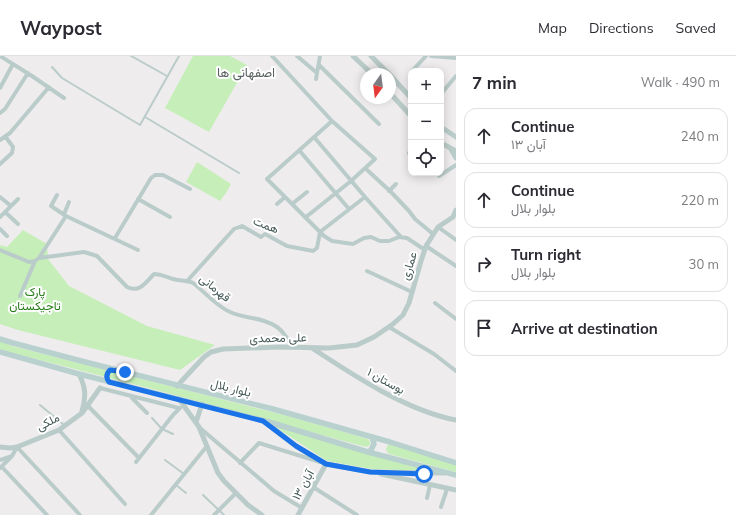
<!DOCTYPE html>
<meta charset="utf-8">
<style>
:root{--surface:#fff;--page:#f7f7f7;--text:#2b2b33;--muted:#7c7c81;--line:#e1e1e2}
body{margin:0;font-family:Mulish,Vazirmatn,sans-serif;background:var(--page);color:var(--text)}
.controls{position:absolute;right:12px;top:12px;display:grid;overflow:hidden;border-radius:8px;box-shadow:0 2px 10px #0003}
.controls button{width:36px;height:36px;display:grid;place-items:center;padding:0;border:0;border-bottom:1px solid var(--line);background:var(--surface);color:var(--text);font:20px sans-serif}
.compass{position:absolute;left:360px;top:12px;width:36px;height:36px;border-radius:50%;background:var(--surface);box-shadow:0 2px 10px #0003;rotate:194deg}
.stop{position:absolute;width:12px;height:12px;margin:-9px;border:3px solid #1a73e8;border-radius:50%;background:#fff}
.stop.end{background:#1a73e8;border-color:#fff;box-shadow:0 1px 4px #0008}
.list{margin:0;padding:0;list-style:none}
h2{display:flex;justify-content:space-between;align-items:center;height:52px;margin:0;padding:0 16px;font-size:17px}
h2 small{font-size:13px;font-weight:400;color:var(--muted)}
.list li{display:grid;grid-template-columns:26px 1fr auto;gap:12px;align-items:center;box-sizing:border-box;height:56px;margin:0 8px 8px;padding:0 8px;border:1px solid var(--line);border-radius:12px}
.list b{display:block;font-size:15px;white-space:nowrap}
.list p{margin:0;font-size:13px;white-space:nowrap;color:var(--muted)}
.list em{font-size:13px;font-style:normal;color:var(--muted)}
.icon{flex:none;width:22px;height:22px;fill:none;stroke:currentColor;stroke-width:2;stroke-linecap:round;stroke-linejoin:round}
.map{position:relative;flex:none;width:456px;height:459px;overflow:hidden}
header{display:flex;align-items:center;gap:24px;box-sizing:border-box;height:56px;padding:0 20px;background:var(--surface);border-bottom:1px solid var(--line)}
header strong{font-size:19px}
nav{display:flex;gap:22px;margin-inline-start:auto;font-size:14px}
main{display:flex}
aside{flex:1;background:var(--surface)}
.map>svg:first-child{display:block}
.green{fill:#c6eeb8}
.lines{fill:none;stroke-linecap:round;stroke-linejoin:round}
.service{stroke:#baccc9;stroke-width:2}
.minor{stroke:#baccc9;stroke-width:4}
.tertiary{stroke:#baccc9;stroke-width:5}
.secondary{stroke:#b9d1ce;stroke-width:5.5}
.route{stroke:#1a73e8;stroke-width:5}
.labels{text-anchor:middle;stroke-width:4;stroke-linejoin:round;paint-order:stroke}
.street-label{font-size:12px;fill:#445956;stroke:#fff}
.park-label{font-size:12px;fill:#237a16;stroke:#fff}
.neighbourhood-label{font-size:13px;fill:#596160;stroke:#fff}
</style>
<header>
<strong>Waypost</strong>
<nav><a>Map</a><a>Directions</a><a>Saved</a></nav>
</header>
<main>
<div class="map">
<svg width="456" height="459" viewBox="0 0 456 459">
<rect width="100%" height="100%" fill="#efecee"/>
<!-- green -->
<path class="green" d="M193,0h37l17,9 -38,67 -44,-24z
M197,106l34,22 -5,9 -6,8 -34,-19z
M23,174l24,14 1,15 21,27 78,40 68,19 -35,25 -162,-40 -18,-6v-79l7,2z
M0,285l12,5 276,70 80,23 2,3v3l-4,2 -206,-56 -151,-39 -9,-3z
M274,370l158,45 -61,-2 -44,-8z
M390,388l66,21v7l-67,-18 -2,-2 -1,-3 2,-4z"/>
<g class="lines">
<!-- service -->
<path class="service" d="M131,0l36,20
M52,11l10,11 78,47 39,-69
M145,61l94,56
M40,349l24,20
M152,362l10,11 11,5
M165,404l19,14
M176,429l10,8
M203,439l21,20"/>
<!-- minor -->
<path class="minor" d="M0,0l32,20 32,22
M272,0l60,65 43,38 -24,22 -45,36
M297,0l20,17
M431,0l25,2
M319,9l60,59
M412,15l14,-15
M316,23l4,-23
M0,32l13,-24
M441,38l15,-18
M0,57l5,-4 23,-36
M332,65l-65,58 57,57 8,5 21,3 11,-6 7,-1 9,4h9l10,-4 8,1 18,12
M314,81l51,60 36,40
M0,84l10,-7 39,-46
M299,94l50,59
M409,97l2,-2
M0,108l12,-11 1,-6 -8,-11
M365,112l26,24 18,19 6,8 18,15
M439,120l17,-11
M389,135l7,-7
M57,139l-6,11 15,10 72,34
M0,141l11,9
M138,143l32,18
M277,148l8,-7
M292,148l15,-12
M5,156l13,12
M64,158l5,-12
M0,161l18,-18
M438,171l18,13
M0,173l7,7
M115,182l36,-60 4,-3h8l27,14
M426,190l30,20
M0,194l29,12 6,-1 4,-3 27,-42
M39,202l45,-6 13,4 30,31c13,6 18,-4 27,-13 7,0 12,3 19,5 7,2 14,1 20,4 12,9 23,23 37,29 15,7 33,5 47,15 7,5 11,13 16,20
M367,215l45,21
M188,224l46,-51 8,-3 19,11 4,-3 22,12 26,5 4,-3 3,-16 45,-35
M20,240l15,-35
M435,247l21,16
M389,271l45,27 22,17
M100,332l79,20
M132,342l15,15
M88,350l51,52
M200,372l74,63 28,17
M59,374l66,74
M0,404l12,-4
M136,406l37,-47 7,-7
M240,407l19,-20 61,19
M2,411l45,48
M0,412l12,-12 5,-9 63,68
M313,431l44,28
M427,442l3,-13
M441,451l6,-18
M151,459l56,-69
M214,459l22,-22"/>
<!-- tertiary -->
<path class="tertiary" d="M353,0l19,18
M371,0l18,18
M390,19l21,23
M390,37l21,23
M441,71l15,10
M441,87l15,8
M451,93l5,9
M312,292c41,27 95,63 144,72
M79,318c7,14 7,22 3,37
M177,330l27,-29 7,-5 12,-3 58,-2 48,1 28,-3 17,-8 19,-13 10,-9 6,-12 12,-42 5,-15 12,-19 15,-10 3,-7
M179,343l20,28 19,46 6,8 24,24 14,10
M264,365l32,25 30,18 45,8 74,1
M196,366l6,-18
M0,391l10,1 7,-1 42,-17 23,-17 18,-25
M381,418l75,16
M298,459l28,-51"/>
<!-- secondary -->
<path class="secondary" d="M0,283l13,4 76,20 184,46 117,33 66,21
M0,296l79,22 190,48 99,30 88,23
M109,326c-3,-4 -3,-9 1,-12l2,-1
M368,396l3,-2 3,-6 -2,-7"/>
</g>
<g class="lines">
<!-- route -->
<path class="route" d="M125,316l-15,-2c-4,4 -4,8 -1,12l154,39 33,25 30,18 44,8 54,2"/>
</g>
<g class="labels">
<!-- street labels -->
<g class="street-label">
<text transform="translate(266 169) rotate(22)" y="4">همت</text>
<text transform="translate(409 210) rotate(-73)" y="4">عماری</text>
<text transform="translate(215 232) rotate(39)" y="4">قهرمانی</text>
<text transform="translate(278 282) rotate(-1)" y="4">علی محمدی</text>
<text transform="translate(386 325) rotate(29)" y="4">بوستان ۱</text>
<text transform="translate(231 332) rotate(14)" y="4">بلوار بلال</text>
<text transform="translate(48 366) rotate(-27)" y="4">ملکی</text>
<text transform="translate(303 429) rotate(-61)" y="4">۱۳ آبان</text>
</g>
<!-- park labels -->
<g class="park-label">
<text x="35" y="240">پارک<tspan x="35" dy="14">تاجیکستان</tspan></text>
</g>
<!-- neighbourhood labels -->
<g class="neighbourhood-label">
<text x="246" y="21">اصفهانی ها</text>
</g>
</g>
</svg>
<div class="controls">
<button>+</button>
<button>−</button>
<button><svg class="icon" aria-label="locate" viewBox="0 0 24 24"><circle cx="12" cy="12" r="6"/><path d="M12 2v4M12 18v4M2 12h4M18 12h4"/></svg></button>
</div>
<svg class="compass" viewBox="-18 -18 36 36"><path d="M0-13l5 13h-10z" fill="#e53935"/><path d="M0 13l5-13h-10z" fill="#7c7c81"/></svg>
<div class="stop" style="left:424px;top:418px"></div>
<div class="stop end" style="left:125px;top:316px"></div>
</div>
<aside>
<h2>7 min<small>Walk · 490 m</small></h2>
<ul class="list">
<li><svg class="icon" aria-label="ahead" viewBox="0 0 24 24"><path d="M12 20V5M6 11l6-6 6 6"/></svg><div><b>Continue</b><p>۱۳ آبان</p></div><em>240 m</em></li>
<li><svg class="icon" aria-label="ahead" viewBox="0 0 24 24"><path d="M12 20V5M6 11l6-6 6 6"/></svg><div><b>Continue</b><p>بلوار بلال</p></div><em>220 m</em></li>
<li><svg class="icon" aria-label="right" viewBox="0 0 24 24"><path d="M7 20v-9h11M14 6l5 5-5 5"/></svg><div><b>Turn right</b><p>بلوار بلال</p></div><em>30 m</em></li>
<li><svg class="icon" aria-label="arrive" viewBox="0 0 24 24"><path d="M6 21V4h12l-3 4 3 4H6"/></svg><div><b>Arrive at destination</b></div></li>
</ul>
</aside>
</main>
